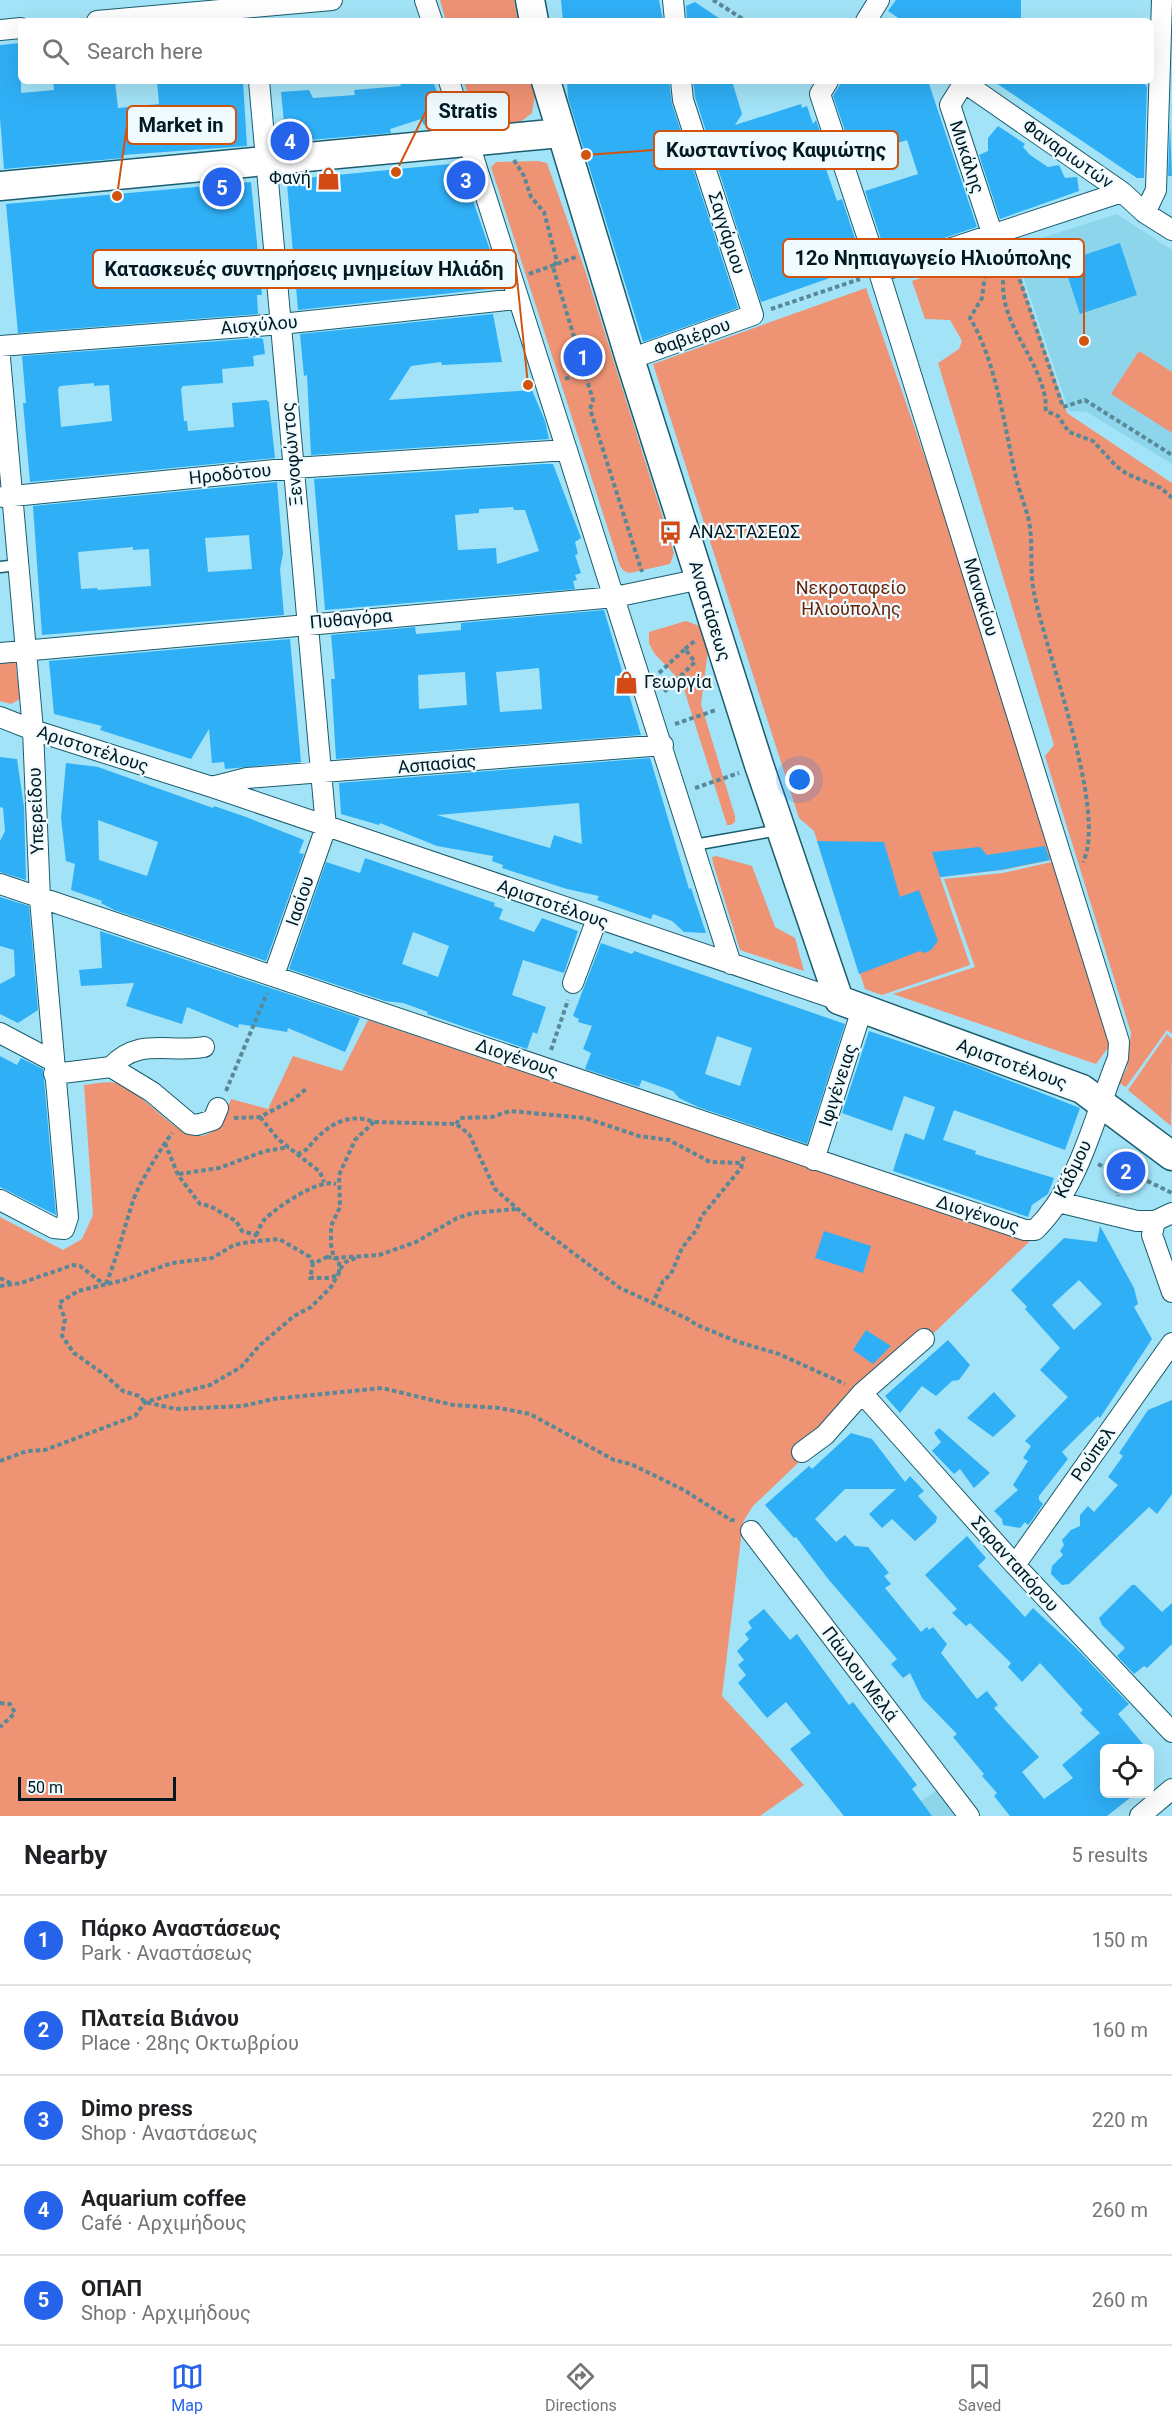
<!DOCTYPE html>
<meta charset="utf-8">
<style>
:root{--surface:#fff;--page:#f6f6f6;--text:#202124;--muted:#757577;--line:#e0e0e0;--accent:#2563eb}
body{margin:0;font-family:Roboto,sans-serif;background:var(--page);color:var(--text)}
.controls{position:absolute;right:18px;bottom:18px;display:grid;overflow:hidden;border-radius:9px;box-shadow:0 6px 24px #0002}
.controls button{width:54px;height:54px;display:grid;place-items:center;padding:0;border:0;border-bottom:2px solid var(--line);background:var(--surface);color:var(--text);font:30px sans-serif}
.scale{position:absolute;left:18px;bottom:15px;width:158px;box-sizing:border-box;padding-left:6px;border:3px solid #011a21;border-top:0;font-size:16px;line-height:21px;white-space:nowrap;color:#011a21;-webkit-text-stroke:4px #effbff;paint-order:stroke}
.you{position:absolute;left:800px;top:780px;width:21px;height:21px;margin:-15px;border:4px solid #fff;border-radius:50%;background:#1a73e8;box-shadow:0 0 0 9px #1a73e833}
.badge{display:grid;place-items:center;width:39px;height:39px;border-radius:50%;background:var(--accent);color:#fff;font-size:20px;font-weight:700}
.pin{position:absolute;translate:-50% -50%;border:3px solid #fff;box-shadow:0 2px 6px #0006}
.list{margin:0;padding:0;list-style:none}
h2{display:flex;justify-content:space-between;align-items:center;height:78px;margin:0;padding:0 24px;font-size:26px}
h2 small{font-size:20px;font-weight:400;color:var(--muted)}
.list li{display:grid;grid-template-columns:39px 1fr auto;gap:18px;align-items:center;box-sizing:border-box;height:90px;padding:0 24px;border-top:2px solid var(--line)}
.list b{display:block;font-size:22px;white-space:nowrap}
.list p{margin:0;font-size:20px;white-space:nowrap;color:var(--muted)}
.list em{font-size:20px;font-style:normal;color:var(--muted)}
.icon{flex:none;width:33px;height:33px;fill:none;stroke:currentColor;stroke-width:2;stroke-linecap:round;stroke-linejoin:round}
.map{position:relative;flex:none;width:1172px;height:1816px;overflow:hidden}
.search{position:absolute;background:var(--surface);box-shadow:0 6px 24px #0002;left:18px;right:18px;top:18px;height:66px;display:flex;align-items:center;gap:15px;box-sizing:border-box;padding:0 21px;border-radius:9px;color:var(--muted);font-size:22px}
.sheet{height:528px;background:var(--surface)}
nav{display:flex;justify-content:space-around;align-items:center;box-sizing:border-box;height:84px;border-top:2px solid var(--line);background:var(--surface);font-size:16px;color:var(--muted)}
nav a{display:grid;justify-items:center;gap:3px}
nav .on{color:var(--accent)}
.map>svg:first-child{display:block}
.built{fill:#8dd5eb}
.green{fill:#ef9375}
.building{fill:#2faff6;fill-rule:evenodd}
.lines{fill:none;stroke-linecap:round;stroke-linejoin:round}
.lane-casing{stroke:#1b5d6e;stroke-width:13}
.street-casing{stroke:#1b5d6e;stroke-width:22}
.secondary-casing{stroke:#1b5d6e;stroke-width:31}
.path{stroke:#598896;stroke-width:4;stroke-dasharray:4.5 3;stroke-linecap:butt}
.lane{stroke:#fff;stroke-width:10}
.street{stroke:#fff;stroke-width:20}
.secondary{stroke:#fff;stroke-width:28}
.labels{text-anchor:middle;stroke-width:4.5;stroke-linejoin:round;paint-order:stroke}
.street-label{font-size:18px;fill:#011a21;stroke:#effbff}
.poi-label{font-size:18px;fill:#011a21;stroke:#effbff;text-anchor:start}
.park-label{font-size:18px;fill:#692308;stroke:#effbff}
.leader{fill:none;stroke:#d1530e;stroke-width:2}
.callout-dot{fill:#d1530e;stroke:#effbff;stroke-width:2}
.callout{fill:#effbff;stroke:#d1530e;stroke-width:2}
.callout-label{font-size:20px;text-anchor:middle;font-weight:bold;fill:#011a21}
</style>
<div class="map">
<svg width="1172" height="1816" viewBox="0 0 1172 1816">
<rect width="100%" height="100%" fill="#a3e3f7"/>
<!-- built -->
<path class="built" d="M1117,214l55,36v214l-85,-52 -18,-1 -56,-164z
M937,1790l20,26h-58z"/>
<!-- green -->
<path class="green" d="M440,0h74l4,21h-72z
M464,81h68l3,13 -3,19 -13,10 -36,5 -7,-6z
M539,161l8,2 39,110 88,280 -4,11 -40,9 -6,-2 -4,-5 -129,-399 5,-5z
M1010,248l57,165 105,70v551l-5,-4 -41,57 -7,-4 8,-15 4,-35 -86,-277 9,-11 -116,-382 21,-14 3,-8 -12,-21 -25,-1 -13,-38z
M866,288l96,276 89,296 -49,10 -62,7 30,88 -88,30 -17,-6 -51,-158 -15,-13 -146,-454z
M1139,351l33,21v61l-61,-39z
M686,621l16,6 6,24 -7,53 34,112v6l-4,3h-4l-45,-142 -28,-30 -5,-10v-11z
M15,658l5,41 -9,5 -11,-3v-42z
M716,856l36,10 23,61 20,11 9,33 -64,-21 -27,-87 -1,-6z
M1052,862l58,183 -14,19 -203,-70 82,-27 -31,-88 59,-6z
M368,1020l662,221 -277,265 -10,16 -21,174 82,89 -44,31h-760v-599l63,33 19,-11 11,-24 -9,-130c10,-1 24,-4 32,-2 41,13 86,102 115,16l37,10 25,-53 49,15z
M1167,1034l5,5 -1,87 -43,-36z"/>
<!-- building -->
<path class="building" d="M561,0h98l4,21h-100z
M896,0h125v21h-118l-15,-10z
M695,2l28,19h-36l-1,-15z
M21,43v50l33,-3 -1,-9h62l3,27 41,-4 -2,-23h86l4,65 -124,9v3l-119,11 -4,-51v-73z
M399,81h34l13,36 -22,8 -3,-6 -31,10 1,4 -105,9 -5,-50 28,-2 4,8 42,-3 -1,-5 47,-4z
M567,81h102l3,23 66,204 -95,34 -75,-244z
M693,81h39l10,33 -7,11 66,-21 1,4 5,-2 6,18 3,-4 15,44 -6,2 12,35 5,-2 22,67 -103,36 -66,-205z
M842,81h86l49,146 -90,30 -22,-66 53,-17 -11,-34 -53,17 -21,-61z
M1043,81h100l4,6 -3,91h-7l-141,-95z
M1170,123l2,53h-4z
M998,126l27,18 -2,3 7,8 18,12 11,-2 6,13 12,-1 2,14 -79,28 -21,-64 9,-4v-13z
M460,163l30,87 7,38 -199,22 -11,-126 10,-1 -1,-4z
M251,182l11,113h-5l1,19 -240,19 -12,-129z
M1120,243l17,52 -57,19 -17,-52z
M493,314l9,48 -60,3 -1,-3 -30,4 -22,34 143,-10 13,31 4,18 -238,16 -4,-80 -3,1 -4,-42z
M260,338l3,1 2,15 -12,2 1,10 -32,3 1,14 -40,3 -2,3 3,32h3l1,10 46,-4 -2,-24 34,-3 3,2 6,56 -245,24 -7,-79h3l-4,-47zM94,383v3l15,-1 3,36 -51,6 -3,-38 2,-3z
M543,464h10l28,74 -6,4 3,12 -3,1 6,18 -6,2 2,5 -4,1 2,8 -250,21 -11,-131zM513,507l1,3h11l14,41 -42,13 -1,-16 -38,2 -3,-35 24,-2v-4z
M277,482l6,72 -3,15 4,46 -242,20 -9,-129zM249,535l3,34 -44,3 -3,-34zM133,547v3l16,-1 2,37 -53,4 -1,-2 -16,1 -3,-37z
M604,610l37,125 -305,24 -5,-80h4l-4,-44 84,-8 1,7 45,-4v-7zM539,668l3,41 -42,3 -4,-40zM465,672l2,33 -48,4 -1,-34z
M290,639l11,123 -76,7 -1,-7 -12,1 -3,-34 -18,30 -91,-29 2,-4 -48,-12 -5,-53z
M0,757l17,2 7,48 2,73 -26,-8v-31l5,-10 -2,-23 -3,-1z
M650,758l39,131 2,-1 15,45 -22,-1 -12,-11 -19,-7 -2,5 -54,-19 2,-4 -32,-7 -65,-21 1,-3 -11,-4 1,-5 -56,-10 -57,-23 -1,2 -38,-11 -2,-31zM579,803l3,41 -28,-9 -4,13 -113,-33z
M66,763l32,4 115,41 1,-2 32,11 58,23 -5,13 5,1 -38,107 -152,-51 -13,-7 1,-2 -31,-11 4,-26 -9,-3 -5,-43zM98,820l60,22 -11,34 -48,-16z
M817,841l67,1 16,55 19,-7 19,51 -7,9 -6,3 -5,-2 -61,23z
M1045,846l5,14 -50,10 -60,7 -8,-25 48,-5 7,8z
M365,858l130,45 -1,3 9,3 -4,10 35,13 8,-14 36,13 -14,42 -41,-13 -11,35 34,12 -9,27 -4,-2 -6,17 -100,-35 1,-2 -25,-9 -18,-2 -96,-32 37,-107 34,11zM413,932l36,14 -11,31 -36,-13z
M0,897l29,9 9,104 -20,13 -18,-9v-30l15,-8 -1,-26 -14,-4z
M100,931l260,87 -15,34 -57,-24 -1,4 -48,-8 -1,4 -51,-21 -5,17 -56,-18 8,-23 -53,3 -2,-16 23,-2z
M601,943l31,11 2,-3 211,73 -38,120 -109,-37 -19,-9 -6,-7 -31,-11 -3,7 -54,-18 6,-16 -8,-4 9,-23 -14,-4 1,-3 -6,-3zM717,1036l35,12 -12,38 -35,-12z
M869,1031l103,35 108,42 -15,42 -111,-40 -11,30 33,11 -1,3 79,24 -6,16 -16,11 -4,12 -135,-46 12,-38 19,7 11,-33 -31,-11 -12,35 -50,-18z
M0,1056l17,9 4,-7 22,11 13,146 -56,-28z
M1100,1226l34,62 4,16 -4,3 18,32 -52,79 -2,-2 -36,36 6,7 -29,37v4l4,4 -11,16 -4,5 -3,-3 -5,6 -17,-3 -1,-6 -8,-8 24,-21 -5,-5 15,-24 -5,-3 8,-12 -6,-5 43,-44 -28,-27 20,-22 -35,-39 2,-2 -16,-17 53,-52 33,4zM1079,1280l23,24 -28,26 -22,-25z
M824,1231l47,15 -8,27 -48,-15z
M866,1330l25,16 -18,18 -20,-14z
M948,1340l22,25 -11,15 -7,1 -16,15 -14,-10 -22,27 -15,-17z
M994,1392l22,24 -23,21 -26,-19z
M1172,1400v94l-15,20 -8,-7 -80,77 -7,1 -11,-11 1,-8 11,-11 -3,-4 4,-6 -2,-5 9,-10 9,-4v-11l8,-9 6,6 24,-27 -10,-8 15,-21 -4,-3 29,-43z
M939,1428l51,45 -16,15 -14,-19 -6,5 -22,-23 9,-9 -7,-9z
M851,1433l21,6 33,43 5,-6 14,15 -6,5 19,21 -1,5 -21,19 -23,-22 -10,9 -13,-14 27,-25h-51l-30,30 21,23 9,-7 10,11 13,1 21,26 -5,3 7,8 -6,4 36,44 6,-5 2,3 4,-3 14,17 -6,9 36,46 10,-8 11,14 -4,3 45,49 -17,15 22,27 29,-21 -11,-13 38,-32 -20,-20 3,-3 -43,-47 -18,19 -14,-15 3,-4 -41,-40 -4,3 -14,-13 5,-4 -32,-34 42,-39 19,22 -8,8 47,51 8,-9 44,41 52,55 -11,10 29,35h-43v45h31l-28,22h-97l-16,-20 3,-3 -15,-17 2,-2 -31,-37 4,-3 -35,-36 -12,-25 -7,5 -12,-14 6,-5 -68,-79 -33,-43 -2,1 -29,-33 44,-39 3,3z
M1132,1585h3l27,27 10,-9v41l-25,24 -3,-2 -10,8 -17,-18 8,-8 -23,-23 -3,-7z
M764,1609l26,31 7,-6 52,71 4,-3 64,83 -5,4 20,27h-88l-54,-67 21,-16 -25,-31 -19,16 -29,-35 8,-8 -8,-10 6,-5 -7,-9 12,-12 -4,-5 7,-6 -4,-6z"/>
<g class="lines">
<defs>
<path id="lane" d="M0,567l18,-2
M694,845l85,-15"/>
<path id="street" d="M425,0l7,21
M673,0l2,21
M97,21l235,-21
M866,21l13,-21
M0,30l21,-2
M259,81l67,746 -52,148
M449,81l282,883
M962,81l160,111 23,21 27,17
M965,81l-15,24 42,128
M1145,213l11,-23 6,-190
M879,272l243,-80
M0,346l281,-22 236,-25
M0,358l33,372 7,169 28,318 -4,12 -10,-1 -54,-28
M630,359l123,-44 -70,-215 -2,-19
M3,497l291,-29 273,-18
M0,653l615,-56 86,-18
M0,717l33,13 179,57 627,213
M212,787l35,-9 416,-33
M0,884l1025,346h10c46,-45 59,-114 83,-172l1,-16 -240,-770 -59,-178 8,-13
M573,983l24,-64
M0,1033l53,28
M111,1067c27,-30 57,-14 93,-20
M54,1074l57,-7 41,25 38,32 7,1 16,-5 5,-12
M814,1160l48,-151
M1058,1202l79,19h18
M1172,1213l-17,8 -3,14 20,57
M862,1393l153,172 157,167
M802,1452l23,-17 37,-42 62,-54
M751,1531l218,285
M1015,1565l157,-222
M1140,1816l32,-27"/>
<path id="secondary" d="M530,0l4,21
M546,81l84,278 129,406 80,235 243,89 90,67
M0,186l561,-53"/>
</defs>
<!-- lane casing -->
<use href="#lane" class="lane-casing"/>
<!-- street casing -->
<use href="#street" class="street-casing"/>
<!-- secondary casing -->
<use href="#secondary" class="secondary-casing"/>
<!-- path -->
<path class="path" d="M713,0l33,21
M514,160l10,16 7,21 13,15 13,49 -4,6 40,133 -3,9 52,163
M1010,251c-25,62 24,93 35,146 1,5 0,9 1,14l12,5 11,16 24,9 23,25 11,8 34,14 11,10
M1010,251l53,156 22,-7 87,55
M1005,264l-20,10 -3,24 -12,20c26,43 34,106 45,155 3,15 9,29 13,44 6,24 1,52 6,76 12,60 74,219 49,269
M529,274l47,-17
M771,309l89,-30
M565,379l41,-16
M685,649l11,-9
M659,673l26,-24 10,13 -31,30
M675,724l41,-14
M695,788l44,-15
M551,1050l17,-50
M226,1091l41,-98
M260,1117l18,22 42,33 4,10
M234,1118l26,-1 34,-18 12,-10
M374,1122l-19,18 -16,35 1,32 -9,19v19l3,13 45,-3 37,-13 41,-24 16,-5 43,-4
M456,1124l4,-6 32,-1 18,-6 75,7 54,18 30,4 41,22 31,1
M165,1143l13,32 22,29 10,2 26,15 6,10 14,4 3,5
M297,1154c8,-2 10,-5 15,-11 17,-19 37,-31 62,-21l82,2 13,10 26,55 41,36 84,63 66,30 11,7 41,17 41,12 66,30
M1098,1164l18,9 11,-2 9,-13
M1127,1171l45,22
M1116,1173l2,23
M179,1174l40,-6 46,-17 24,-4
M256,1235c3,-5 5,-12 9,-16 14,-13 54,-41 71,-35
M327,1257l12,2v14c-9,8 -18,4 -29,5l3,-14z
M313,1264l-3,-7 -31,-18 -30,3 -15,3 -22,13 -40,5 -48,17 -46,11 -19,12 6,16 -3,17 12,17 31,22 18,16 16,5 6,6 31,7 67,-3 30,-7 109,-11 71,17 46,3 31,6 84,46 17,4 53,26 47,30h4
M340,1269l6,-7 15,-6
M0,1278l12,6
M106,1284c11,-27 18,-55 27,-83 4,-14 30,-56 39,-68
M0,1286l21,-3 52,-18 7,1 25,19
M652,1305l11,-24 8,-7 11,-26 15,-19 4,-12 40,-49 3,-13
M0,1461l27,-10 18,-1 90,-34 10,-14 65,-17 31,-18 18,-21 35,-30 17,-9 20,-20 8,-14
M0,1703l10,1 5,9 -15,14"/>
<!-- lane -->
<use href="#lane" class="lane"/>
<!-- street -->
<use href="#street" class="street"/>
<!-- secondary -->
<use href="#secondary" class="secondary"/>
</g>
<!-- icons -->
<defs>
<symbol id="shop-bare" viewBox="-9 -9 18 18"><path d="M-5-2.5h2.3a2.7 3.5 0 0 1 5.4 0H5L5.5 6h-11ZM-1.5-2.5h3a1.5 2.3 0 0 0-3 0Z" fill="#d24b15" stroke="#effbff" stroke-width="2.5" paint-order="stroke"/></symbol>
<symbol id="bus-bare" viewBox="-9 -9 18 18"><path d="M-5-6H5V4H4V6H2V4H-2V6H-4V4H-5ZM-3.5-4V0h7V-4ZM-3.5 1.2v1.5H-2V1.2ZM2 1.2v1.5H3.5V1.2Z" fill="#d24b15" stroke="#effbff" stroke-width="2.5" paint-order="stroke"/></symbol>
</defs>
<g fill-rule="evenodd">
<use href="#shop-bare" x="312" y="162" width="33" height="33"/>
<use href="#bus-bare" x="654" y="516" width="33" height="33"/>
<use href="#shop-bare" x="610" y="666" width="33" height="33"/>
</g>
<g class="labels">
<!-- street labels -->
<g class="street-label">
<text transform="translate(1068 154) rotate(35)" y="6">Φαναριωτών</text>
<text transform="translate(967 157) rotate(72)" y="6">Μυκάλης</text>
<text transform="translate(727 233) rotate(72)" y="6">Σαγγάριου</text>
<text transform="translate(259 325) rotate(-5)" y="6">Αισχύλου</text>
<text transform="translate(692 337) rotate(-20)" y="6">Φαβιέρου</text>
<text transform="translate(292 454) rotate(-95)" y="6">Ξενοφώντος</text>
<text transform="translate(230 474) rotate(-6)" y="6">Ηροδότου</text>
<text transform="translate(981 597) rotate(73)" y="6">Μανακίου</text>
<text transform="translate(710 611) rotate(73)" y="6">Αναστάσεως</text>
<text transform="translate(351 619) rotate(-5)" y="6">Πυθαγόρα</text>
<text transform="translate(93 749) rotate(18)" y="6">Αριστοτέλους</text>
<text transform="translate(437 764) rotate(-5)" y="6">Ασπασίας</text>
<text transform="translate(36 811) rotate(-92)" y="6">Υπερείδου</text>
<text transform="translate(300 901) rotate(-71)" y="6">Ιασίου</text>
<text transform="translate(553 904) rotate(19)" y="6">Αριστοτέλους</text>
<text transform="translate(517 1058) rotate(19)" y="6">Διογένους</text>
<text transform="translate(1012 1064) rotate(20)" y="6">Αριστοτέλους</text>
<text transform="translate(838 1085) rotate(-72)" y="6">Ιφιγένειας</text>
<text transform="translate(1073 1169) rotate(-64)" y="6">Κάδμου</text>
<text transform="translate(978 1214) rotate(18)" y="6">Διογένους</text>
<text transform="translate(1093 1454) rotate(-55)" y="6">Ρούπελ</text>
<text transform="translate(1015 1564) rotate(48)" y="6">Σαρανταπόρου</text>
<text transform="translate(860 1674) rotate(53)" y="6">Πάυλου Μελά</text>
</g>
<!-- poi labels -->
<g class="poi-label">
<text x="311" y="184" text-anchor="end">Φανή</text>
<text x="689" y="538">ΑΝΑΣΤΑΣΕΩΣ</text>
<text x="644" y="688">Γεωργία</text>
</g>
<!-- park labels -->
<g class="park-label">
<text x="851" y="594">Νεκροταφείο<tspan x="851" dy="21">Ηλιούπολης</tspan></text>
</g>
</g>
<!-- callouts -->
<path class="leader" d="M396 172L426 111M117 196L127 125M586 155L654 150M1084 341L1084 258M528 385L516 269"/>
<g class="callout-dot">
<circle cx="396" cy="172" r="6"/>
<circle cx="117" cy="196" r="6"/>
<circle cx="586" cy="155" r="6"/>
<circle cx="1084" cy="341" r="6"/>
<circle cx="528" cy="385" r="6"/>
</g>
<g class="callout">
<rect x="426" y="92" width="83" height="38" rx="6"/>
<rect x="127" y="106" width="109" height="38" rx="6"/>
<rect x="654" y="131" width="244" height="38" rx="6"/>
<rect x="783" y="239" width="301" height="38" rx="6"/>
<rect x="93" y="250" width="423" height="38" rx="6"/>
</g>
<g class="callout-label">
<text x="468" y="118">Stratis</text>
<text x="181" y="132">Market in</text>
<text x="776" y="157">Κωσταντίνος Καψιώτης</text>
<text x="933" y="265">12ο Νηπιαγωγείο Ηλιούπολης</text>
<text x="304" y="276">Κατασκευές συντηρήσεις μνημείων Ηλιάδη</text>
</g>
</svg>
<div class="controls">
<button><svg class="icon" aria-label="locate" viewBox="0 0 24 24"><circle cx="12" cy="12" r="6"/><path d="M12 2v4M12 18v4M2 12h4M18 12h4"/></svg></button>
</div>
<div class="scale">50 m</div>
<div class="you"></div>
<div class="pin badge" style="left:583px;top:357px">1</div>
<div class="pin badge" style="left:1126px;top:1171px">2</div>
<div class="pin badge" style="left:466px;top:180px">3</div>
<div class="pin badge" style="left:290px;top:141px">4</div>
<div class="pin badge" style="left:222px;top:187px">5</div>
<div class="search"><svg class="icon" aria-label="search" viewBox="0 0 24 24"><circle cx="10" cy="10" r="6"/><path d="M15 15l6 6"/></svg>Search here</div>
</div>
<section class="sheet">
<h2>Nearby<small>5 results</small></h2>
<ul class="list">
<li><span class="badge">1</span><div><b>Πάρκο Αναστάσεως</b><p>Park · Αναστάσεως</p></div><em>150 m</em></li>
<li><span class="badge">2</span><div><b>Πλατεία Βιάνου</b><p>Place · 28ης Οκτωβρίου</p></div><em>160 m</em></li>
<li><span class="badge">3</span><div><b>Dimo press</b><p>Shop · Αναστάσεως</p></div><em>220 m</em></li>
<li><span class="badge">4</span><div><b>Aquarium coffee</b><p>Café · Αρχιμήδους</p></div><em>260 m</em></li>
<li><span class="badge">5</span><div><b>ΟΠΑΠ</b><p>Shop · Αρχιμήδους</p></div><em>260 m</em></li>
</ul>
</section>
<nav>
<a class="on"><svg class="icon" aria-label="map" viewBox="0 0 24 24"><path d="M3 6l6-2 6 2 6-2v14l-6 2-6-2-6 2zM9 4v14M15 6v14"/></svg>Map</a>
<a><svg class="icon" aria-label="directions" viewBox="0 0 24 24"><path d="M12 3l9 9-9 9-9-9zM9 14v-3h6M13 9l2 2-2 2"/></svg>Directions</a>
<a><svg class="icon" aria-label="saved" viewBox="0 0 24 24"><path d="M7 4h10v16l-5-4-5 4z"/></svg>Saved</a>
</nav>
